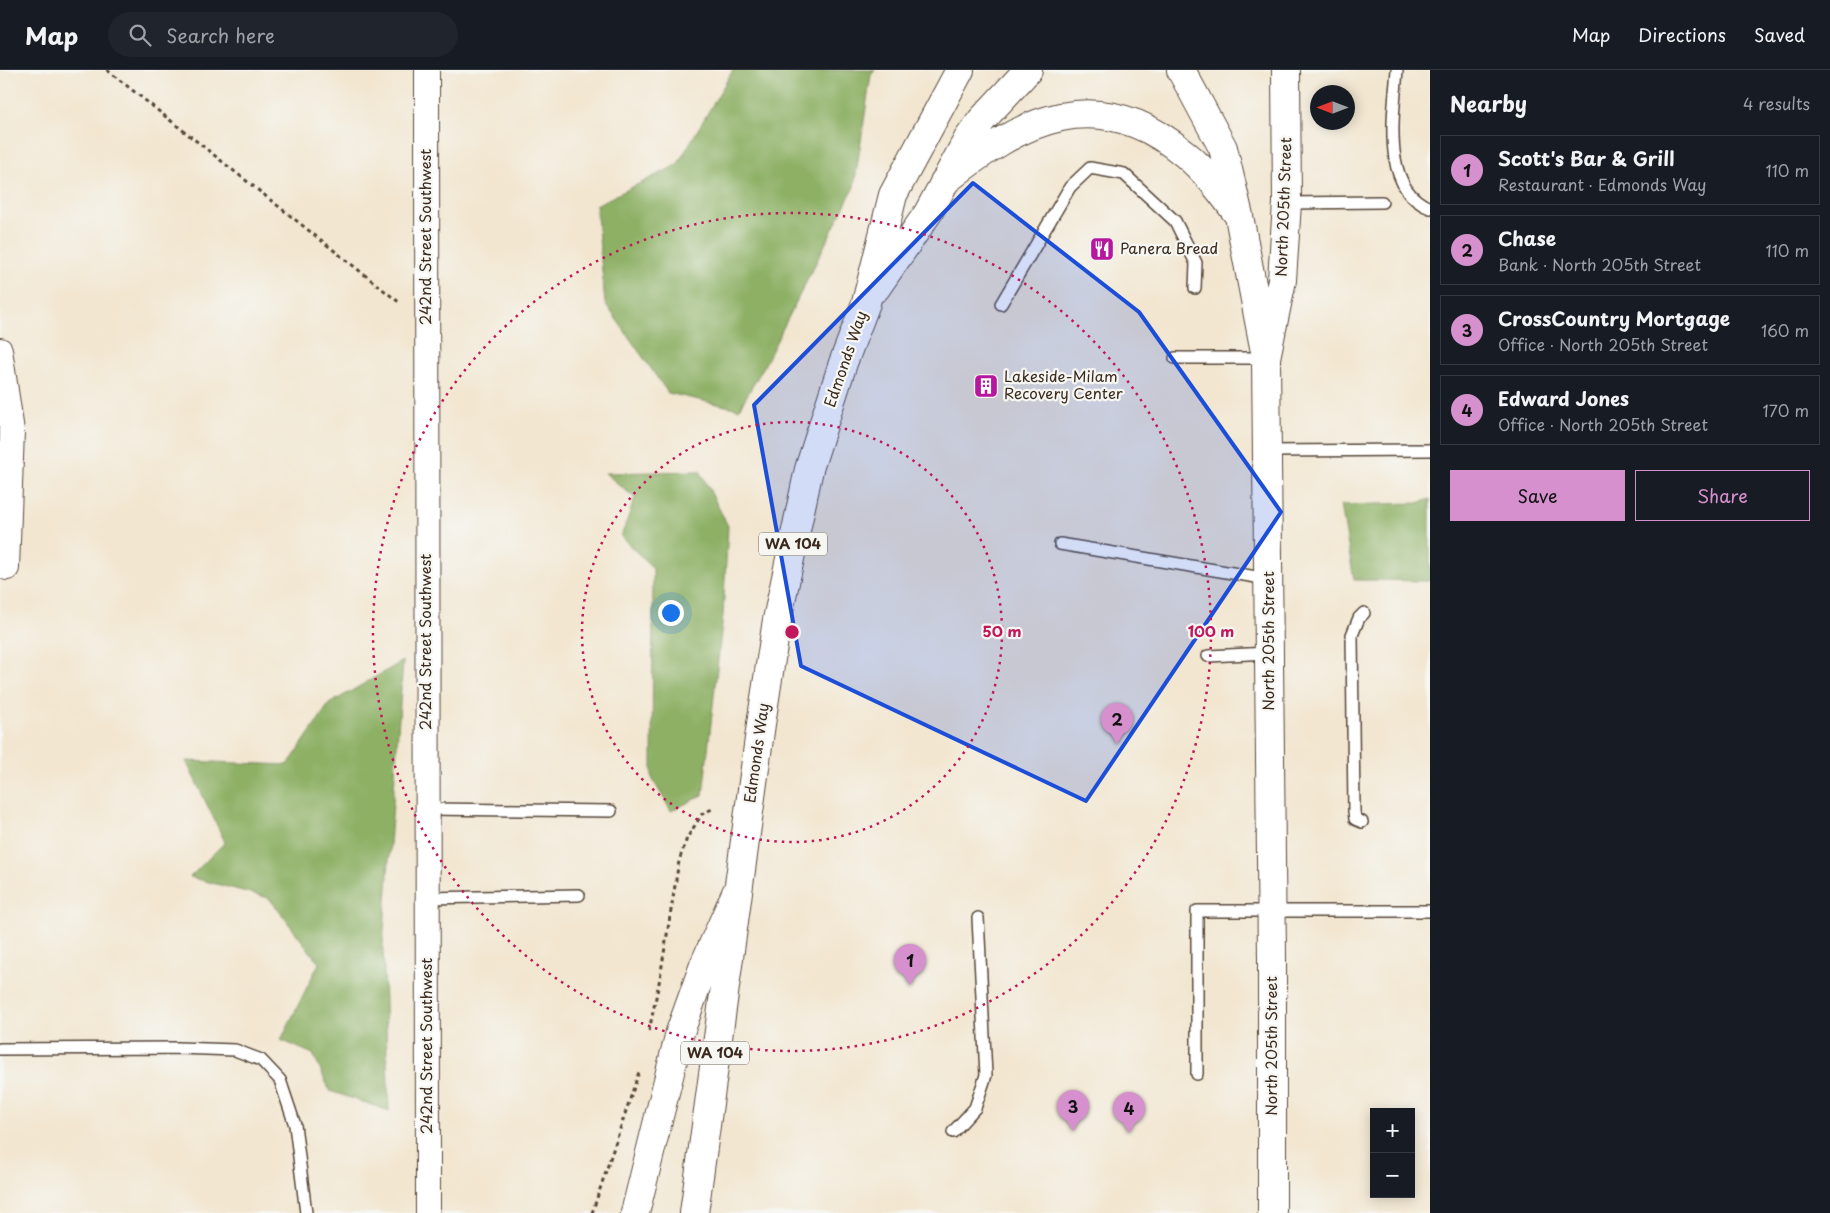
<!DOCTYPE html>
<meta charset="utf-8">
<style>
:root{--surface:#171b24;--page:#20242c;--text:#f1f3f6;--muted:#9ea1a6;--line:#363941;--accent:#d690ce}
body{margin:0;font-family:"Playpen Sans",sans-serif;background:var(--page);color:var(--text)}
.controls{position:absolute;right:15px;bottom:15px;display:grid;overflow:hidden;border-radius:0px;box-shadow:0 2px 12px #0003}
.controls button{width:45px;height:45px;display:grid;place-items:center;padding:0;border:0;border-bottom:1px solid var(--line);background:var(--surface);color:var(--text);font:25px sans-serif}
.compass{position:absolute;left:1310px;top:15px;width:45px;height:45px;border-radius:50%;background:var(--surface);box-shadow:0 2px 12px #0003;rotate:270deg}
.you{position:absolute;left:670px;top:542px;width:18px;height:18px;margin:-12px;border:4px solid #fff;border-radius:50%;background:#1a73e8;box-shadow:0 0 0 8px #1a73e833}
.badge{display:grid;place-items:center;width:32px;height:32px;border-radius:50%;background:var(--accent);color:#111;font-size:16px;font-weight:700}
.pin{position:absolute;translate:-50% -41px;filter:drop-shadow(0 1px 2px #0008)}
.pin::after{content:'';position:absolute;top:26px;width:18px;height:15px;background:inherit;clip-path:polygon(0 0,100% 0,50% 100%)}
.list{margin:0;padding:0;list-style:none}
h2{display:flex;justify-content:space-between;align-items:center;height:65px;margin:0;padding:0 20px;font-size:21px}
h2 small{font-size:16px;font-weight:400;color:var(--muted)}
.list li{display:grid;grid-template-columns:32px 1fr auto;gap:15px;align-items:center;box-sizing:border-box;height:70px;margin:0 10px 10px;padding:0 10px;border:1px solid var(--line);border-radius:0px}
.list b{display:block;font-size:19px;white-space:nowrap}
.list p{margin:0;font-size:16px;white-space:nowrap;color:var(--muted)}
.list em{font-size:16px;font-style:normal;color:var(--muted)}
.actions{display:flex;gap:10px;padding:15px 20px}
.actions a{flex:1;padding:11px 0;border:1px solid var(--accent);border-radius:0px;text-align:center;font-size:18px;color:var(--accent)}
.actions .main{background:var(--accent);color:#111}
.icon{flex:none;width:28px;height:28px;fill:none;stroke:currentColor;stroke-width:2;stroke-linecap:round;stroke-linejoin:round}
.map{position:relative;flex:none;width:1430px;height:1143px;overflow:hidden}
header{display:flex;align-items:center;gap:30px;box-sizing:border-box;height:70px;padding:0 25px;background:var(--surface);border-bottom:1px solid var(--line)}
header strong{font-size:24px}
nav{display:flex;gap:28px;margin-inline-start:auto;font-size:18px}
.search{width:350px;height:45px;background:var(--page);display:flex;align-items:center;gap:12px;box-sizing:border-box;padding:0 18px;border-radius:28px;color:var(--muted);font-size:19px}
main{display:flex}
aside{flex:1;background:var(--surface)}
.map>svg:first-child{display:block}
.forest{fill:#8db065;stroke:#646d42}
.lines{fill:none;stroke-linecap:round;stroke-linejoin:round}
.lane-casing{stroke:#564639;stroke-width:14}
.street-casing{stroke:#564639;stroke-width:26}
.primary-casing{stroke:#564639;stroke-width:30}
.highway-casing{stroke:#564639;stroke-width:30}
.path{stroke:#564639;stroke-width:3;stroke-dasharray:4 4;stroke-linecap:butt}
.lane{stroke:#fff;stroke-width:11}
.street{stroke:#fff;stroke-width:24}
.primary{stroke:#fff;stroke-width:28}
.highway{stroke:#fff;stroke-width:28}
.marked{fill:#1d4ed8;fill-opacity:0.2;stroke:#1d4ed8;stroke-width:4;stroke-linejoin:round}
.ring{fill:none;stroke:#c2185b;stroke-width:2.5;stroke-dasharray:2.5 5}
.labels{text-anchor:middle;stroke-width:4.5;stroke-linejoin:round;paint-order:stroke}
.shield{fill:#f6f6f2;stroke:#73675e;stroke-width:1}
.shield-label{font-size:14px;font-weight:bold;fill:#3b2a1e}
.street-label{font-size:15px;fill:#3b2a1e;stroke:#f6f6f2}
.poi-label{font-size:15px;fill:#3b2a1e;stroke:#f6f6f2;text-anchor:start}
.centre{fill:#c2185b;stroke:#f6f6f2;stroke-width:2.5}
.ring-label{font-size:15px;text-anchor:middle;font-weight:bold;fill:#c2185b;stroke:#f6f6f2;stroke-width:4.5;stroke-linejoin:round;paint-order:stroke}
</style>
<header>
<strong>Map</strong>
<div class="search"><svg class="icon" aria-label="search" viewBox="0 0 24 24"><circle cx="10" cy="10" r="6"/><path d="M15 15l6 6"/></svg>Search here</div>
<nav><a>Map</a><a>Directions</a><a>Saved</a></nav>
</header>
<main>
<div class="map">
<svg width="1430" height="1143" viewBox="0 0 1430 1143">
<rect width="100%" height="100%" fill="#f6f6f2"/>
<filter id="ink" filterUnits="userSpaceOnUse"><feTurbulence type="fractalNoise" baseFrequency=".02" numOctaves="2"/><feDisplacementMap in="SourceGraphic" scale="10" xChannelSelector="R" yChannelSelector="G"/><feConvolveMatrix kernelMatrix="1 2 1 2 8 2 1 2 1" color-interpolation-filters="sRGB"/></filter>
<filter id="wash" filterUnits="userSpaceOnUse"><feTurbulence type="fractalNoise" baseFrequency=".0096" numOctaves="4" result="noise"/><feDisplacementMap in="SourceGraphic" scale="20" xChannelSelector="R" yChannelSelector="G"/><feGaussianBlur stdDeviation="1.12" result="paint"/><feColorMatrix in="noise" values="0 0 0 0 0 0 0 0 0 0 0 0 0 0 0 0 0 1.4 0 .05"/><feComposite in="paint" operator="in"/></filter>
<g filter="url(#wash)">
<rect width="100%" height="100%" fill="#f2e6d0"/>
<!-- forest -->
<path class="forest" d="M733,0h142l-4,5 -17,112 -91,181 -24,41 -71,-16 -63,-90 -9,-98 81,-40z
M700,401l28,55 -5,89 -20,180 -32,16 -19,-33 1,-210 -32,-31 14,-39 -30,-25z
M1430,429v82l-76,-1 -13,-75 77,-2z
M403,591l-20,284 6,166 -59,-20 -17,-37 -32,-14 38,-77 -50,-65 -79,-21 35,-35 -39,-81 102,4 41,-61z"/>
</g>
<g filter="url(#ink)">
<g class="lines">
<defs>
<path id="lane" d="M1397,0c-3,42 -17,119 33,138
M1287,133l95,-1
M1001,234l69,-117 20,-19 34,6 51,47 21,42 -1,25
M1175,288h91
M1267,381l163,-1
M1060,474l208,35
M1208,586l61,-3
M426,739l185,2
M1362,752l-7,-3 -1,-8 -2,-176 7,-17 5,-5
M427,828l152,-3
M0,979l177,-1 58,2 26,10 19,20 15,45 11,88
M1197,1004v-163h233
M953,1062l22,-24 11,-33 -8,-157"/>
<path id="street" d="M427,0l1,1143
M0,280l12,81 -5,137"/>
<path id="primary" d="M1181,0l42,78 16,68 25,131
M944,112c77,-63 154,-101 241,-28 21,17 38,40 54,62
M876,218l52,-75 40,-74 13,-18 47,-51
M694,1143l67,-489 16,-104 32,-151 34,-106 23,-60 27,-108 67,-125
M1272,1143v-255l-6,-600 16,-78 5,-77 -1,-133"/>
<path id="highway" d="M635,1143l45,-181 24,-67 32,-72"/>
</defs>
<!-- lane casing -->
<use href="#lane" class="lane-casing"/>
<!-- street casing -->
<use href="#street" class="street-casing"/>
<!-- primary casing -->
<use href="#primary" class="primary-casing"/>
<!-- highway casing -->
<use href="#highway" class="highway-casing"/>
<!-- path -->
<path class="path" d="M107,0l293,233
M649,961l11,-53 19,-117 8,-23 15,-24 10,-5
M592,1143l48,-144"/>
<!-- lane -->
<use href="#lane" class="lane"/>
<!-- street -->
<use href="#street" class="street"/>
<!-- primary -->
<use href="#primary" class="primary"/>
<!-- highway -->
<use href="#highway" class="highway"/>
</g>
</g>
<!-- marked area -->
<path class="marked" d="M973,113l166,129 142,200 -195,289 -285,-135 -47,-261z"/>
<!-- distance rings -->
<g class="ring">
<circle cx="792" cy="562" r="210"/>
<circle cx="792" cy="562" r="419"/>
</g>
<!-- icons -->
<defs>
<symbol id="restaurant-square" viewBox="-11 -11 22 22"><rect x="-9" y="-9" width="18" height="18" rx="4" fill="#b5179e" stroke="#f6f6f2"/><path d="M-5-6h1v4h1v-4h1v4h1v-4h1v5L-1.5 .5V6h-2V.5L-5-1ZM5-6V6H3V1.5H1.5Q1.5-4 5-6Z" fill="#fff"/></symbol>
<symbol id="building-square" viewBox="-11 -11 22 22"><rect x="-9" y="-9" width="18" height="18" rx="4" fill="#b5179e" stroke="#f6f6f2"/><path d="M-4-6H4V6H1V3H-1V6H-4ZM-2.5-4.3h1.7v1.8h-1.7ZM.8-4.3h1.7v1.8H.8ZM-2.5-1h1.7V.8h-1.7ZM.8-1h1.7V.8H.8Z" fill="#fff"/></symbol>
</defs>
<g fill-rule="evenodd">
<use href="#restaurant-square" x="1088" y="165" width="28" height="28"/>
<use href="#building-square" x="972" y="302" width="28" height="28"/>
</g>
<g class="labels">
<!-- shield labels -->
<g class="shield">
<rect x="759" y="462.5" width="68" height="23" rx="4"/>
<rect x="681" y="971.5" width="68" height="23" rx="4"/>
</g>
<g class="shield-label">
<text x="793" y="479">WA 104</text>
<text x="715" y="988">WA 104</text>
</g>
<!-- street labels -->
<g class="street-label">
<text transform="translate(1284 137) rotate(-88)" y="5">North 205th Street</text>
<text transform="translate(426 167) rotate(-90)" y="5">242nd Street Southwest</text>
<text transform="translate(846 289) rotate(-71)" y="5">Edmonds Way</text>
<text transform="translate(1269 571) rotate(-90)" y="5">North 205th Street</text>
<text transform="translate(426 572) rotate(-90)" y="5">242nd Street Southwest</text>
<text transform="translate(757 683) rotate(-82)" y="5">Edmonds Way</text>
<text transform="translate(427 976) rotate(-90)" y="5">242nd Street Southwest</text>
<text transform="translate(1272 976) rotate(-90)" y="5">North 205th Street</text>
</g>
<!-- poi labels -->
<g class="poi-label">
<text x="1120" y="184">Panera Bread</text>
<text x="1004" y="312">Lakeside-Milam<tspan x="1004" dy="17">Recovery Center</tspan></text>
</g>
</g>
<circle cx="792" cy="562" r="8" class="centre"/>
<g class="ring-label">
<text x="1002" y="567">50 m</text>
<text x="1211" y="567">100 m</text>
</g>
</svg>
<div class="controls">
<button>+</button>
<button>−</button>
</div>
<svg class="compass" viewBox="-18 -18 36 36"><path d="M0-13l5 13h-10z" fill="#e53935"/><path d="M0 13l5-13h-10z" fill="#9ea1a6"/></svg>
<div class="you"></div>
<div class="pin badge" style="left:910px;top:915px">1</div>
<div class="pin badge" style="left:1117px;top:674px">2</div>
<div class="pin badge" style="left:1073px;top:1061px">3</div>
<div class="pin badge" style="left:1129px;top:1063px">4</div>
</div>
<aside>
<h2>Nearby<small>4 results</small></h2>
<ul class="list">
<li><span class="badge">1</span><div><b>Scott's Bar &amp; Grill</b><p>Restaurant · Edmonds Way</p></div><em>110 m</em></li>
<li><span class="badge">2</span><div><b>Chase</b><p>Bank · North 205th Street</p></div><em>110 m</em></li>
<li><span class="badge">3</span><div><b>CrossCountry Mortgage</b><p>Office · North 205th Street</p></div><em>160 m</em></li>
<li><span class="badge">4</span><div><b>Edward Jones</b><p>Office · North 205th Street</p></div><em>170 m</em></li>
</ul>
<div class="actions"><a class="main">Save</a><a>Share</a></div>
</aside>
</main>
